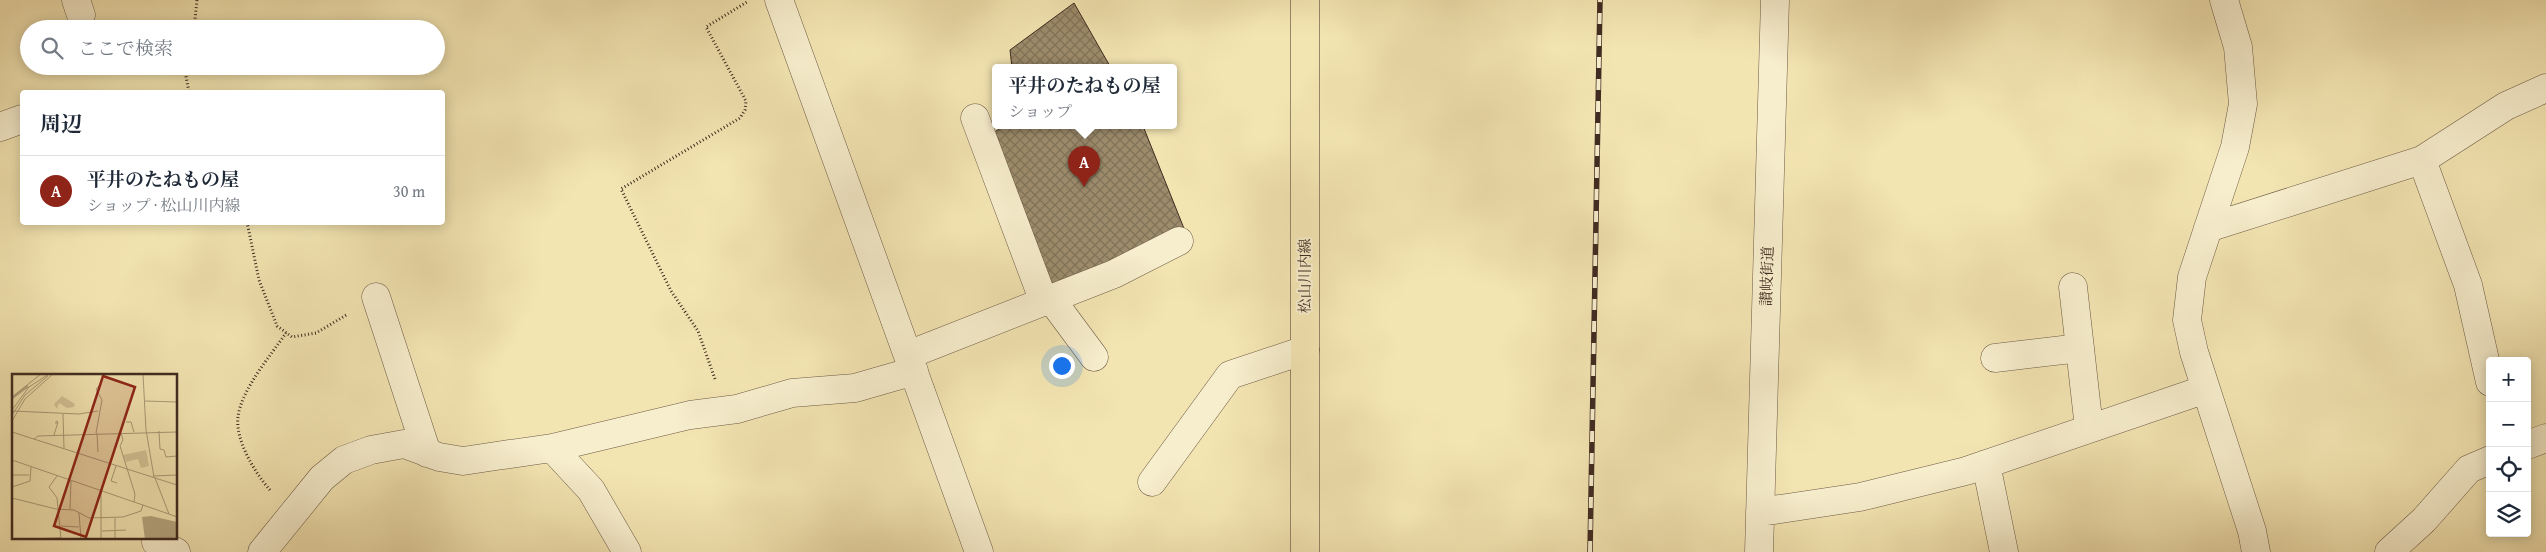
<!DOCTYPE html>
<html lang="ja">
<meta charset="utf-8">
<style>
:root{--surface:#fff;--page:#f6f6f7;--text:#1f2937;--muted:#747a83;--line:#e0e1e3;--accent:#8f2418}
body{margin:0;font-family:"Gentium Book Plus","Noto Serif JP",serif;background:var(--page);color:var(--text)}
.controls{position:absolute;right:15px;bottom:15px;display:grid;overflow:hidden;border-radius:5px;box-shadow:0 2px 12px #0003}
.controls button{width:45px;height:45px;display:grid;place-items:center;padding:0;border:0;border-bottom:1px solid var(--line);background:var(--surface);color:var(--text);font:25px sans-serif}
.you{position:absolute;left:1061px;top:365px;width:18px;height:18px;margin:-12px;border:4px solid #fff;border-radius:50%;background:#1a73e8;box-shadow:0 0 0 8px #1a73e833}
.badge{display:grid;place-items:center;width:32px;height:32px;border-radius:50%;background:var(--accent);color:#fff;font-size:16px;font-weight:700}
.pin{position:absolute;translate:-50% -41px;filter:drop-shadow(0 1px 2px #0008)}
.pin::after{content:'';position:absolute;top:26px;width:18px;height:15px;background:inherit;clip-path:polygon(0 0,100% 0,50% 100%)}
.popup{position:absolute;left:992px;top:64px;width:185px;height:65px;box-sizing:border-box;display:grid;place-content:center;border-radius:5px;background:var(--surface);filter:drop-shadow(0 1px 4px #0005);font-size:16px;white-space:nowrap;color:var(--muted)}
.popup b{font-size:19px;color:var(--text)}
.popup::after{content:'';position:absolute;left:50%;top:100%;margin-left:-10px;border:10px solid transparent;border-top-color:var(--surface)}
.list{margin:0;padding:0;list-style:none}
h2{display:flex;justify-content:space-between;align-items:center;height:65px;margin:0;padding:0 20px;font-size:21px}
h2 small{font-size:16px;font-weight:400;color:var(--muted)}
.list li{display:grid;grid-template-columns:32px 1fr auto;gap:15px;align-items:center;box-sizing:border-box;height:70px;padding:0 20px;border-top:1px solid var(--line)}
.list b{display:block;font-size:19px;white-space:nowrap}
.list p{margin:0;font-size:16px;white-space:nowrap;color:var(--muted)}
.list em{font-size:16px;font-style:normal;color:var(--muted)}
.icon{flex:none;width:28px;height:28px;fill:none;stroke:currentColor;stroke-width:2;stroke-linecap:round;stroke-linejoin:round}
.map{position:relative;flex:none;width:2546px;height:552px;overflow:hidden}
.search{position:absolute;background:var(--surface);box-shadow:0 2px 12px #0003;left:20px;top:20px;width:425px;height:55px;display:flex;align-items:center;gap:12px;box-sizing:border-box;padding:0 18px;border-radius:28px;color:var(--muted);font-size:19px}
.panel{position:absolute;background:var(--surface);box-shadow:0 2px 12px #0003;left:20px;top:90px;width:425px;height:135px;border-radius:5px}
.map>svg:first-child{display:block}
.building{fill:url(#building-cross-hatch);stroke:#402b21}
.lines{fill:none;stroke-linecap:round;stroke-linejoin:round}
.minor-casing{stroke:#6d5a45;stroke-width:29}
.major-casing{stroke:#402b21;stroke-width:29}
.path{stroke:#402b21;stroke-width:3;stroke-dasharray:1 2.5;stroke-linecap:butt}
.minor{stroke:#f7eecd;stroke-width:28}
.major{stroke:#f3e5b2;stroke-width:28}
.rail-casing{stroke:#402b21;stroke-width:5.5}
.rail{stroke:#f7eecd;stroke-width:4;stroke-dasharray:11;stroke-linecap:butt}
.labels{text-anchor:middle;stroke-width:4;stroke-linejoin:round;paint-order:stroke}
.street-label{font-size:15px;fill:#402b21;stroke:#f7eecd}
.inset-river{fill:none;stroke:#b6a681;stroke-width:2.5}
.inset-road{fill:none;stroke:#ab9b78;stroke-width:1}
.view{fill:#8f2418;fill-opacity:0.15;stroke:#8f2418;stroke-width:2.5}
.inset-edge{fill:none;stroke:#402b21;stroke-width:2.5}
</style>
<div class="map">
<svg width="2546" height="552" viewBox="0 0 2546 552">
<defs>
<pattern id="building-cross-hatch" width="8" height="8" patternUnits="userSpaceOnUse" patternTransform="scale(1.25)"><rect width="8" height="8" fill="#9d8c6c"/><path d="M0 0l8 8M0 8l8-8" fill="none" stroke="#817358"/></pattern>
</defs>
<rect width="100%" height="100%" fill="#f3e5b2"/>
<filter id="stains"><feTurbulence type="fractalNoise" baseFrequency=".004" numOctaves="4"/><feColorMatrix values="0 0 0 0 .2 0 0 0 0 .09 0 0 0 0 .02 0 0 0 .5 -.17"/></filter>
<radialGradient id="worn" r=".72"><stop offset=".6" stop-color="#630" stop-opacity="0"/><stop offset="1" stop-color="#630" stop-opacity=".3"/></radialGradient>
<!-- building -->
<path class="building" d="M1074,3l37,65h-99l-2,-18z
M1004,126h139l44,110 -143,66 -61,-163z"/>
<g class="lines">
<defs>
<path id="minor" d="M76,0l5,15
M779,0l200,552
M2224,0l14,47 5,57 -8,43 -43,130 -5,43 7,32 58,179 4,21
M975,118l69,184
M0,127l22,-8
M2422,160l46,125 22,97
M2208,228l214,-68 84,-54 40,-18
M2073,287l16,141
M376,297l51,156
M1051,299l43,58
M908,355l206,-81 65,-33
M1995,358l85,-10
M2527,445l19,-7
M552,448l39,42 36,62
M1986,464l18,88
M1152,482l78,-107 75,-25
M1760,512l100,-15 106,-26 240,-82
M156,542l20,10
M262,552l60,-74 22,-18 27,-10 33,-6 35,13 24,4 33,-5 56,-8 138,-33 47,-6 55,-16 63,-5 59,-17
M1759,552l16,-552
M2389,552l35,-32 45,-51 21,-9"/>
<path id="major" d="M1305,552v-552"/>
</defs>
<!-- minor casing -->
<use href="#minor" class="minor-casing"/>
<!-- major casing -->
<use href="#major" class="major-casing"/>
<!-- path -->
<path class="path" d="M194,29l3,-29
M184,66l5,26
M247,222l12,58 18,46 15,11 24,-4 32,-19
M715,379l-17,-48 -27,-40 -50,-102 119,-71 5,-8 1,-9 -40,-74 41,-25
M270,490c-15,-17 -35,-50 -32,-73 3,-27 33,-62 48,-84"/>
<!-- minor -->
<use href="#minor" class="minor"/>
<!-- major -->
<use href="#major" class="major"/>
<defs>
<path id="rail" d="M1590,552l10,-552"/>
</defs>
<!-- rail casing -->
<use href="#rail" class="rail-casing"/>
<!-- rail -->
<use href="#rail" class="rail"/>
</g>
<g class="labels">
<!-- street labels -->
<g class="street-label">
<text transform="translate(1305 276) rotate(-90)" y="5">松山川内線</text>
<text transform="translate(1767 276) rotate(-88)" y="5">讃岐街道</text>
</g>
</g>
<!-- overview -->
<g transform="translate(12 374)">
<rect width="165" height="165" fill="#f3e5b2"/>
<path d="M50,22l13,8 -1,3 -7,1 -8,-5 -2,6 -3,-5z" fill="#d5c599"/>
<path d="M134,76l3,16 -8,2 -3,-9 -12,3 -3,-7z" fill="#d5c599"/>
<path d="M139,142l26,6v17h-32l-3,-22z" fill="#b6a681"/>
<path class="inset-river" d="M0,24l16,-12"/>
<path class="inset-road" d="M131,0l3,56 8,47M0,23l29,-23M133,27l32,1M0,36l17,-23 20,-13M0,37l67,3 19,-3M51,40l1,35M0,41l13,-20 23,-19M0,47l13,-22 28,-25M114,48h5l3,10M147,57l1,18 4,1 2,7 11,-1M0,58l165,53M84,59l6,-33 -6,-11 4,-4M85,59l1,19M109,59l2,7 -3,6 15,48 -1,8M42,61l4,-13 -2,-1v3M22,65l4,-3 139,-4M0,86l157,54M104,92l-5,15 6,2M0,101h17M45,102l-8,11 8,11 4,41M141,102l24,-1M143,104l14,36 8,3M0,113l18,-6 1,-14M89,117v48M0,124l44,11 18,1 15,8 34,-1 18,-6 2,-6M58,135l1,-28M67,139l2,26M103,144v21M49,152l18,1M90,157l24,-1M15,165l33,-1"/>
<path class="view" d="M91,2l32,11 -49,150 -32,-11z"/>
<rect width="165" height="165" class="inset-edge"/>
</g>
<rect width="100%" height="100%" filter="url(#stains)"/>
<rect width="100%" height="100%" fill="url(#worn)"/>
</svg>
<div class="controls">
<button>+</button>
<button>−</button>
<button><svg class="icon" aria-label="locate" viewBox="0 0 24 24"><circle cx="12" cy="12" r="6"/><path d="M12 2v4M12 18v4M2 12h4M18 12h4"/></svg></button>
<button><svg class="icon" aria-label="layers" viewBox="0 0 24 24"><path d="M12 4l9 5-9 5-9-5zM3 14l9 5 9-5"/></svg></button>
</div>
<div class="you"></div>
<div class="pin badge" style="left:1084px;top:187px">A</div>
<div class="popup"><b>平井のたねもの屋</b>ショップ</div>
<div class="search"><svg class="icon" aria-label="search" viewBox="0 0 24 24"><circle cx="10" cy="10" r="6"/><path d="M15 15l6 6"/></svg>ここで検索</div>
<section class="panel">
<h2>周辺<small></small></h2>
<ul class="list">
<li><span class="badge">A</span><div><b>平井のたねもの屋</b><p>ショップ · 松山川内線</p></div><em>30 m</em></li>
</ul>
</section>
</div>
